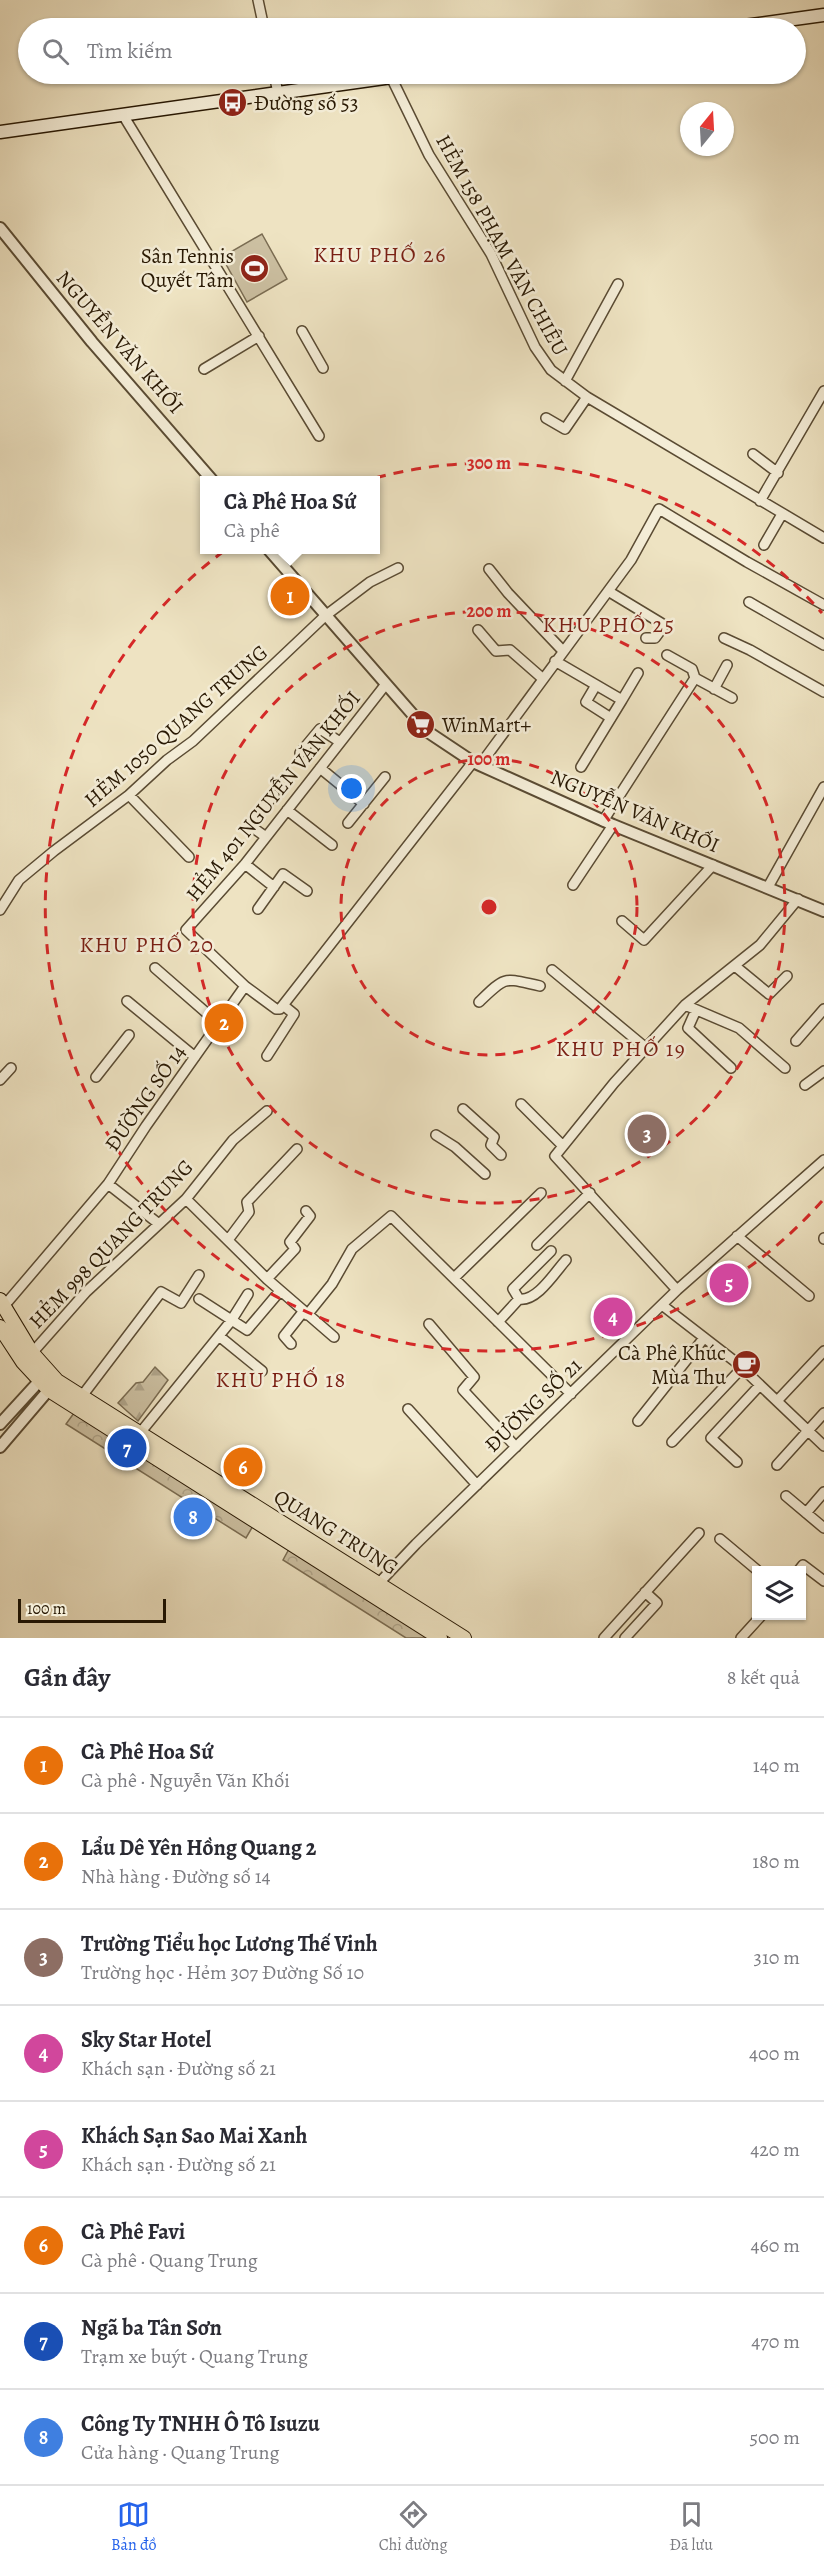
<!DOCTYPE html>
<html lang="vi">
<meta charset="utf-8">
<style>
:root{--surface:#fff;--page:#f2f2f3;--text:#2b2b33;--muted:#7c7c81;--line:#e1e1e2;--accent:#2563eb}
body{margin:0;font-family:Alegreya,serif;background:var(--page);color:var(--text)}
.controls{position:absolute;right:18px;bottom:18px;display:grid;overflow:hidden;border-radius:0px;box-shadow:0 2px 4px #0004}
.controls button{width:54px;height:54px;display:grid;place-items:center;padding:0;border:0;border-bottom:2px solid var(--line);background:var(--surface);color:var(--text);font:30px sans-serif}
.compass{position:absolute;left:680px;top:102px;width:54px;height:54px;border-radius:50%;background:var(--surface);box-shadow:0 2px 4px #0004;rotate:18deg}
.scale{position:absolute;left:18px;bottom:15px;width:148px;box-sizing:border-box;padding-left:6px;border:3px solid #281803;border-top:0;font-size:16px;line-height:21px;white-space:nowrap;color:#281803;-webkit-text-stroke:4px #f4edd7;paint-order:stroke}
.you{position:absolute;left:352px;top:789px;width:21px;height:21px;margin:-15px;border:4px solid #fff;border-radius:50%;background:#1a73e8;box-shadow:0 0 0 9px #1a73e833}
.badge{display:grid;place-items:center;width:39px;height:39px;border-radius:50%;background:var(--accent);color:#fff;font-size:20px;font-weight:700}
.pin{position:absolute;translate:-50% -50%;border:3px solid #fff;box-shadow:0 2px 6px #0006}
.popup{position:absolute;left:200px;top:476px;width:180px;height:78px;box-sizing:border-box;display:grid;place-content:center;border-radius:0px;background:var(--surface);filter:drop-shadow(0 2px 4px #0005);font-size:20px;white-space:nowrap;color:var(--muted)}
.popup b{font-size:22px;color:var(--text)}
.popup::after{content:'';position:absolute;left:50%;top:100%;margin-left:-12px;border:12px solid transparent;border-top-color:var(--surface)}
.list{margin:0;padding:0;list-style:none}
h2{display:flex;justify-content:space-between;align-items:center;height:78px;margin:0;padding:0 24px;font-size:26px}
h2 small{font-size:20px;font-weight:400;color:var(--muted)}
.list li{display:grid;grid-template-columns:39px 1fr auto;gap:18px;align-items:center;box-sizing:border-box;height:96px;padding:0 24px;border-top:2px solid var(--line)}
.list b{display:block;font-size:22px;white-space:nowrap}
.list p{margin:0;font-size:20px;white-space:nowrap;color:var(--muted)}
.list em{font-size:20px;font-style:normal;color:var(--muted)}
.icon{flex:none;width:33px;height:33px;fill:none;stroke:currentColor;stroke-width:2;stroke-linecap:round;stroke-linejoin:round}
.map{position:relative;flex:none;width:824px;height:1638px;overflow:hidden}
.search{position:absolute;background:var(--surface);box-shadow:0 2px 4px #0004;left:18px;right:18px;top:18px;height:66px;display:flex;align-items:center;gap:15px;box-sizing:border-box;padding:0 21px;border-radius:33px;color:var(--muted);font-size:22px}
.sheet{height:846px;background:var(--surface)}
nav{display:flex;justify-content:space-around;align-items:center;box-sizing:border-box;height:84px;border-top:2px solid var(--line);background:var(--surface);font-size:16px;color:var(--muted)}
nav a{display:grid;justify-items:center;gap:3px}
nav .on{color:var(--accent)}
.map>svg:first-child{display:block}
.grass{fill:#ccc0a2;stroke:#7a6c52;stroke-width:1.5}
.forest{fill:url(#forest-firs);stroke:#7a6c52;stroke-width:1.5}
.park{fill:url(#park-crowns);stroke:#7a6c52;stroke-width:1.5}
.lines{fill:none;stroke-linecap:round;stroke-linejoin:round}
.minor-casing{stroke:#5a4b33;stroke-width:12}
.tertiary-casing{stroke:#5a4b33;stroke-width:14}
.secondary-casing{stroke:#281803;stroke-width:15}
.primary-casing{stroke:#281803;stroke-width:16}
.minor{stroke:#f4edd7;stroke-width:9}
.tertiary{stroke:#f4edd7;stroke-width:10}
.secondary{stroke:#f4edd7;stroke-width:12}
.primary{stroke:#eee3c2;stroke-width:14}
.ring{fill:none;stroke:#d62828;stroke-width:3;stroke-dasharray:10 8}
.labels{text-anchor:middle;stroke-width:5;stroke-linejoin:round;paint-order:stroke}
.poi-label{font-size:21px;fill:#281803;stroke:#f4edd7;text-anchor:start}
.street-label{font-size:21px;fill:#281803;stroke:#f4edd7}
.neighbourhood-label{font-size:22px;letter-spacing:1.5px;fill:#7a1f14;stroke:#f4edd7}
.centre{fill:#d62828;stroke:#f4edd7;stroke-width:3}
.ring-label{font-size:18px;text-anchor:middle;font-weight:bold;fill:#d62828;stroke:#f4edd7;stroke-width:5;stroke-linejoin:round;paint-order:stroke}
</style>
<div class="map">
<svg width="824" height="1638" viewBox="0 0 824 1638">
<defs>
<pattern id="forest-firs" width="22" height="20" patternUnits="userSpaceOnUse" patternTransform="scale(1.5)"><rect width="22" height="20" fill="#ccc0a2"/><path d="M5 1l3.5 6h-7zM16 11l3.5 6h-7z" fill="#afa48a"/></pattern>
<pattern id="park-crowns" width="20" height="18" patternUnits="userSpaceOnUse" patternTransform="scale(1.5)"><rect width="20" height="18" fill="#ccc0a2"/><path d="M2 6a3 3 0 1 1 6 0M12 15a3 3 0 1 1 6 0" fill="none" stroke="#afa48a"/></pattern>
</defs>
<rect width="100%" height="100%" fill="#eee3c2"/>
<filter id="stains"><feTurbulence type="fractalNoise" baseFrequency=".00333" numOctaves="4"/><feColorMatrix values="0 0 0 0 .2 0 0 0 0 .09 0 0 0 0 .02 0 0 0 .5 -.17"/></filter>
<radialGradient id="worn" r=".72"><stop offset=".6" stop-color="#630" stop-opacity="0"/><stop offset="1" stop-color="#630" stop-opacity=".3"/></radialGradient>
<!-- grass -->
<path class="grass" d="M262,234l25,45 -40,23 -25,-45z"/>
<!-- forest -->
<path class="forest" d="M155,1367l13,13 -30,41 -20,-18 18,-20 7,-1z"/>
<!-- park -->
<path class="park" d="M74,1413l179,113 -7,12 -180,-114z
M289,1549l141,89h-24l-123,-78z"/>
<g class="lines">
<defs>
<path id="minor" d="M258,0l6,28
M274,74l4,19
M391,77l38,78 62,99 44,93 16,23 36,27 237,141
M123,115l196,321
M302,331l21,37
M204,369l55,-33
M565,381l53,-97
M546,418l19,11 22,-32
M753,454l25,19
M760,501l64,-110
M764,545l18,-31
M489,569l19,24 55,58
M608,591l53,32 2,4 -8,11h-9
M749,602l75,43
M478,630l18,21 14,-1 32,28
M724,638l26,12 74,42
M555,661l67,39 -41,67
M695,678l37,20
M596,685l-10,17 25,16
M714,689l13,-24
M622,700l16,-27
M300,753l20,-24 20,13
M480,765l151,-205 28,-51 88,53 77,43
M320,768l44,36
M129,795l60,62
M287,810l45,35
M603,821l92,-143 -3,-9 -25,-14
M348,823l37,-46
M266,837l-17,-12 25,-30
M245,864l29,23
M573,885l40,-60
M768,887l56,-100
M258,909l25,-35 24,17
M0,910l19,-30 35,-29 75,-56 38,-35 26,-19 132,-125 45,-34 28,-14
M622,921l22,19 69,-75
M735,966l34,28 18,-18
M155,968l63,55
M552,970l94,78
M245,986l-59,-56 59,-66 141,-180
M127,1001l68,56
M479,1002c28,-27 24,-24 61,-16
M685,1005l54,23 46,40
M696,1010l-8,18 43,40
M796,1041l28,-32
M267,1056l27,-42 -11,-9
M96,1077l33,-42
M0,1080l11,-12
M805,1085l19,-14
M521,1104l41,41
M463,1109l31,28 -3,8 10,10
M436,1135l19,12 30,27
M108,1184l51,40
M186,1199l81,80 67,58
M737,1236l72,60
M824,1238v1
M228,1240l21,-28 -2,-10 50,-53
M537,1245l53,-52
M454,1278l87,-85
M267,1279l28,-30 -5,-7 20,-26 -4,-5
M677,1290l-122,-134 59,-73 71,-78 75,-60 38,-46
M199,1299l48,31 33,-39
M519,1299l-6,-10 38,-38
M662,1305l75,58 87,83
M4,1306l104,-122 38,-58 99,-140 31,23h4l193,-247
M307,1315l25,-31 20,-35 39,-33 180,178
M498,1322l21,-23c18,3 36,-27 47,-39
M429,1324l45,53 -11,13 53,57
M219,1336l43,35
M291,1344l-7,-8 19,-24
M32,1353l54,-61 100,-93 47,-59 34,-29
M82,1396l79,-104 20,11 18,-28
M777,1401l47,-50
M408,1409l69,76
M638,1421l66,-83
M140,1433l91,-112 17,-27
M672,1442l70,-74
M737,1462l-26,-24 49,-53
M777,1465l47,-52
M786,1496l38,32
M806,1513l18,-21
M720,1539l37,31
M799,1570l4,-5 21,16
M378,1584l38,-40 261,-254 147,-130
M604,1638l95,-105
M625,1638l32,-35 -12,-11
M741,1638l20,-22"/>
<path id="tertiary" d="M0,228l92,114 120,138
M269,550l159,182 45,30 140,63 211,86
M0,1424l44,-48
M0,1447l52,-61"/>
<path id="secondary" d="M729,28l95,-13
M0,132l413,-58"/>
<path id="primary" d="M0,1300l32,53 25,28 407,257
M0,1327l23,35 26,28 391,248"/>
</defs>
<!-- minor casing -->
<use href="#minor" class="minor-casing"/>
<!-- tertiary casing -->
<use href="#tertiary" class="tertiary-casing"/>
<!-- secondary casing -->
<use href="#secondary" class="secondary-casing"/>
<!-- primary casing -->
<use href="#primary" class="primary-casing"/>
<!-- minor -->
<use href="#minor" class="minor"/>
<!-- tertiary -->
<use href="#tertiary" class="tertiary"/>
<!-- secondary -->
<use href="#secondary" class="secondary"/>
<!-- primary -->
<use href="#primary" class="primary"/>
</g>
<!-- distance rings -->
<g class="ring">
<circle cx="489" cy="907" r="148"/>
<circle cx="489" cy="907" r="296"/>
<path d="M822 1201A444 444 0 1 1 822 613"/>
</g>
<!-- icons -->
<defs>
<symbol id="bus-disc" viewBox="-11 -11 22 22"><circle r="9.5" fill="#8f2418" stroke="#f4edd7"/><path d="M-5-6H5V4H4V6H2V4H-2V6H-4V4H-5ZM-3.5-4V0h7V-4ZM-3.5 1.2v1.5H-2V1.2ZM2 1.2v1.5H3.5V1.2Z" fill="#fff"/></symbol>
<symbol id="stadium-disc" viewBox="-11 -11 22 22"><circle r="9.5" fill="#8f2418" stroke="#f4edd7"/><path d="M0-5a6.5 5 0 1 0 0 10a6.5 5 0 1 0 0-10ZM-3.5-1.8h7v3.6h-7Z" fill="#fff"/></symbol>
<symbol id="supermarket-disc" viewBox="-11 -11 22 22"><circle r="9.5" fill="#8f2418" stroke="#f4edd7"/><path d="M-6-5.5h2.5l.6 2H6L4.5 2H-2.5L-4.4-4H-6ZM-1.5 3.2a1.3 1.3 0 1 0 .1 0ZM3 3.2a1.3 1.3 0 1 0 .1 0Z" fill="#fff"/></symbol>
<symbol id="cafe-disc" viewBox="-11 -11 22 22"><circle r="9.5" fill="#8f2418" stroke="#f4edd7"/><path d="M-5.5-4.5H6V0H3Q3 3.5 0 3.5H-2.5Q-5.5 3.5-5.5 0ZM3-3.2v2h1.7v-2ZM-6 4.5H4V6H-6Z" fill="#fff"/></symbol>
</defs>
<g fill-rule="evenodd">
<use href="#bus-disc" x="216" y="86" width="33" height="33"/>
<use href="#stadium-disc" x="238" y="252" width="33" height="33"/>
<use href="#supermarket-disc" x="404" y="708" width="33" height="33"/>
<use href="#cafe-disc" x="730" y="1348" width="33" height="33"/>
</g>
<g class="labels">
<!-- poi labels -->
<g class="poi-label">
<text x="254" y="110">Đường số 53</text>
<text x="234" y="263" text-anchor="end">Sân Tennis<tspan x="234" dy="24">Quyết Tâm</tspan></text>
<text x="442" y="732">WinMart+</text>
<text x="726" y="1360" text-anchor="end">Cà Phê Khúc<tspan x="726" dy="24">Mùa Thu</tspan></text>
</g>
<!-- street labels -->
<g class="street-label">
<text transform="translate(502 245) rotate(61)" y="7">HẺM 158 PHẠM VĂN CHIÊU</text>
<text transform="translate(120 342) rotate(49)" y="7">NGUYỄN VĂN KHỐI</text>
<text transform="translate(176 726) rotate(-41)" y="7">HẺM 1050 QUANG TRUNG</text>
<text transform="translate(273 796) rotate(-51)" y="7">HẺM 401 NGUYỄN VĂN KHỐI</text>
<text transform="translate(635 811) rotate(23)" y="7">NGUYỄN VĂN KHỐI</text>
<text transform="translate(145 1098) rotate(-55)" y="7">ĐƯỜNG SỐ 14</text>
<text transform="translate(111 1244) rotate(-46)" y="7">HẺM 998 QUANG TRUNG</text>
<text transform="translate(533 1405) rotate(-44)" y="7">ĐƯỜNG SỐ 21</text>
<text transform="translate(336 1532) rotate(32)" y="7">QUANG TRUNG</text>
</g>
<!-- neighbourhood labels -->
<g class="neighbourhood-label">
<text x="380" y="262">KHU PHỐ 26</text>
<text x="609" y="632">KHU PHỐ 25</text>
<text x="147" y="952">KHU PHỐ 20</text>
<text x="621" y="1056">KHU PHỐ 19</text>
<text x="281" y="1387">KHU PHỐ 18</text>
</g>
</g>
<circle cx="489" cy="907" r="9" class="centre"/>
<g class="ring-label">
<text x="489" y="469">300 m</text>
<text x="489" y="617">200 m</text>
<text x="489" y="765">100 m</text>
</g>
<rect width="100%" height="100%" filter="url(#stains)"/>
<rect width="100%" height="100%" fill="url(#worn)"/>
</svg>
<div class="controls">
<button><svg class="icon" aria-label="layers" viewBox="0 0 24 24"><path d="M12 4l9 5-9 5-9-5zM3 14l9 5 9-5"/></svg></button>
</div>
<svg class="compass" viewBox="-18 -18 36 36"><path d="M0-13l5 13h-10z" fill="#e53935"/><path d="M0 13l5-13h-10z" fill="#7c7c81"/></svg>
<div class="scale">100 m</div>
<div class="you"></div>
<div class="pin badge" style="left:290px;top:596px;background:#e8710a">1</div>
<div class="popup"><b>Cà Phê Hoa Sứ</b>Cà phê</div>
<div class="pin badge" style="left:224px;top:1023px;background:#e8710a">2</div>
<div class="pin badge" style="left:647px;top:1134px;background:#8d6e63">3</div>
<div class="pin badge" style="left:613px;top:1317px;background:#d1479c">4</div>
<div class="pin badge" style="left:729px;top:1283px;background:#d1479c">5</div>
<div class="pin badge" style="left:243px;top:1467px;background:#e8710a">6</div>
<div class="pin badge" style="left:127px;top:1448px;background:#1a4fb4">7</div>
<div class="pin badge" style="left:193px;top:1517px;background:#3f7fe0">8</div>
<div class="search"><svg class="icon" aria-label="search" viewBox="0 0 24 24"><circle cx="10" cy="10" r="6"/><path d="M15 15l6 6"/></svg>Tìm kiếm</div>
</div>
<section class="sheet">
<h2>Gần đây<small>8 kết quả</small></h2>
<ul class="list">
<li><span class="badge" style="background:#e8710a">1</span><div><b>Cà Phê Hoa Sứ</b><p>Cà phê · Nguyễn Văn Khối</p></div><em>140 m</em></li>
<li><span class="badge" style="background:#e8710a">2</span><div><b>Lẩu Dê Yên Hồng Quang 2</b><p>Nhà hàng · Đường số 14</p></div><em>180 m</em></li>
<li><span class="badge" style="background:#8d6e63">3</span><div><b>Trường Tiểu học Lương Thế Vinh</b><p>Trường học · Hẻm 307 Đường Số 10</p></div><em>310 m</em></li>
<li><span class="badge" style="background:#d1479c">4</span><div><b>Sky Star Hotel</b><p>Khách sạn · Đường số 21</p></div><em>400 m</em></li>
<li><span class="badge" style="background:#d1479c">5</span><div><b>Khách Sạn Sao Mai Xanh</b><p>Khách sạn · Đường số 21</p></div><em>420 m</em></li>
<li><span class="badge" style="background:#e8710a">6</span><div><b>Cà Phê Favi</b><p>Cà phê · Quang Trung</p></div><em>460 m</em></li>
<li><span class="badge" style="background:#1a4fb4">7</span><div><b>Ngã ba Tân Sơn</b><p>Trạm xe buýt · Quang Trung</p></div><em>470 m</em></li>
<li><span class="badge" style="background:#3f7fe0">8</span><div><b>Công Ty TNHH Ô Tô Isuzu</b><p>Cửa hàng · Quang Trung</p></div><em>500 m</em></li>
</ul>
</section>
<nav>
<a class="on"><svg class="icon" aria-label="map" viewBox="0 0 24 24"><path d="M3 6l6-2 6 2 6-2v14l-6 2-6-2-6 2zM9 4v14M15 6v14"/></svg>Bản đồ</a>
<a><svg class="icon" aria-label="directions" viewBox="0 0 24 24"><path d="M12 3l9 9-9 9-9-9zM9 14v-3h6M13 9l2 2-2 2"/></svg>Chỉ đường</a>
<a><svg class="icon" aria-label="saved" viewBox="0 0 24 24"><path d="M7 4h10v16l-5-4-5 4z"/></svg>Đã lưu</a>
</nav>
